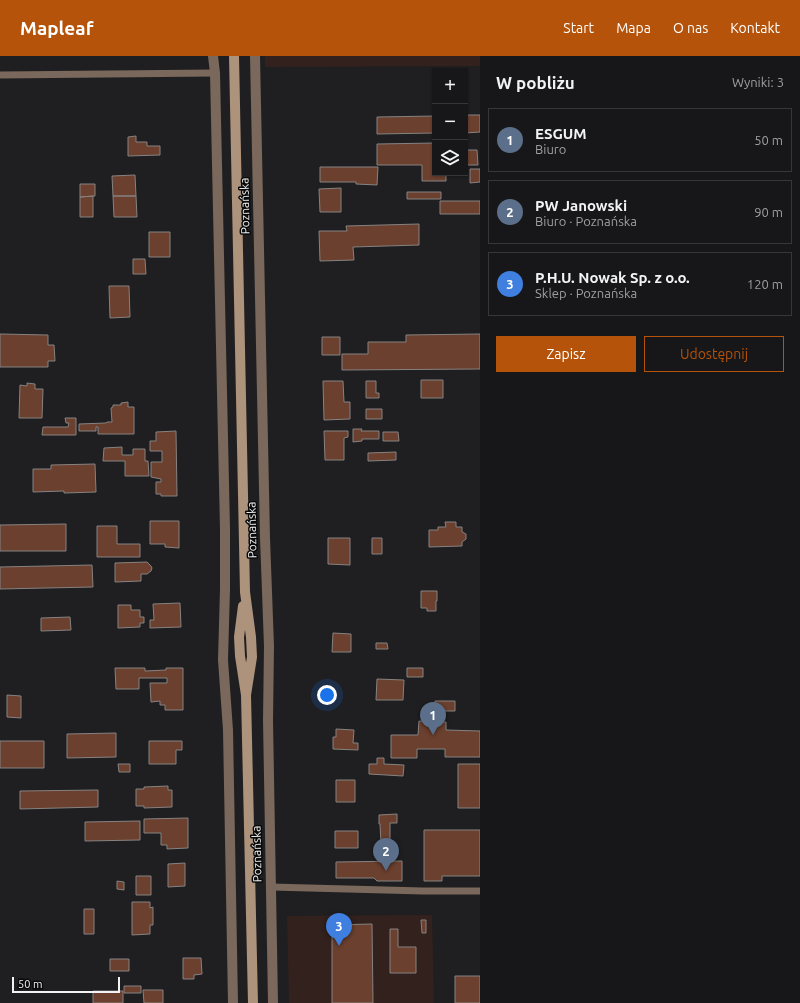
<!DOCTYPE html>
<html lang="pl">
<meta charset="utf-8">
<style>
:root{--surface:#171719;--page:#242426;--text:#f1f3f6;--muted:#9e9fa2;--line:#363638;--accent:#b45309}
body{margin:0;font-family:Ubuntu,sans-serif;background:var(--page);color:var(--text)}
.controls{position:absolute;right:12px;top:12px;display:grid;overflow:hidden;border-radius:0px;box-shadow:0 1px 3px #0004}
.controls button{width:36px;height:36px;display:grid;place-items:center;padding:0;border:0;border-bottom:1px solid var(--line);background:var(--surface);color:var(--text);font:20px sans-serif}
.scale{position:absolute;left:12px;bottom:10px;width:108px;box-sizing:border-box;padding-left:4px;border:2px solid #f3f3f5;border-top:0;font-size:11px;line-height:14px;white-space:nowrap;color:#f3f3f5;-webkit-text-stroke:3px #09090a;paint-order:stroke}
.you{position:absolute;left:327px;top:639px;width:14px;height:14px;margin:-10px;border:3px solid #fff;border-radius:50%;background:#1a73e8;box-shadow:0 0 0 6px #1a73e833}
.badge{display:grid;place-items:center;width:26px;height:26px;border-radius:50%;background:var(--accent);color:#fff;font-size:13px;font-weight:700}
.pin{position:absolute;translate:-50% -33px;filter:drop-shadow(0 1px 2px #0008)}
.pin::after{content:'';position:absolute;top:21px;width:14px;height:12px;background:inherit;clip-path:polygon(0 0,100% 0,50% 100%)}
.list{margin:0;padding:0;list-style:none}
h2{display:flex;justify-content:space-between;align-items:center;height:52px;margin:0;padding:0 16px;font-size:17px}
h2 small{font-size:13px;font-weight:400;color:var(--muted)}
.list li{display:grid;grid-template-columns:26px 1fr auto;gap:12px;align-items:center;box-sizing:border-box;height:64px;margin:0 8px 8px;padding:0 8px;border:1px solid var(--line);border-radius:0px}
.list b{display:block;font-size:15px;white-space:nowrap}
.list p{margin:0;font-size:13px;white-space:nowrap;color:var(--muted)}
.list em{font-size:13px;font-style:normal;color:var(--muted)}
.actions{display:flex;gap:8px;padding:12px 16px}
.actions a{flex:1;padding:9px 0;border:1px solid var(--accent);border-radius:0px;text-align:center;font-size:14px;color:var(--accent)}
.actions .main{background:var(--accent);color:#fff}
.icon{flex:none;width:22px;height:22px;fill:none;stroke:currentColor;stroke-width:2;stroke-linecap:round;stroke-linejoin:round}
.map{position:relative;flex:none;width:480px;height:947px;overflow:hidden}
header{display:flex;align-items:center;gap:24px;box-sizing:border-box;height:56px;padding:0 20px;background:var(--accent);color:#fff}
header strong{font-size:19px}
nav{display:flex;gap:22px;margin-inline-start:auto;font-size:14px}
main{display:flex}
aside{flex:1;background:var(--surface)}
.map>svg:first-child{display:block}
.commercial{fill:#33211d}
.building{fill:#6b402f;stroke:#868281}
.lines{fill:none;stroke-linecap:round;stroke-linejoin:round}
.service{stroke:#79685b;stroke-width:7}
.minor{stroke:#79685b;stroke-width:10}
.secondary{stroke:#ad927c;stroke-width:10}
.labels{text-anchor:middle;stroke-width:3;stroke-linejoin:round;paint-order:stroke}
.street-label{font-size:12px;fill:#f3f3f5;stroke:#09090a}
</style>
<header>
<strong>Mapleaf</strong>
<nav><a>Start</a><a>Mapa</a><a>O nas</a><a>Kontakt</a></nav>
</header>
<main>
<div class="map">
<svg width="480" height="947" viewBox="0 0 480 947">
<rect width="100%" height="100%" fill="#1f1f21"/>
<!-- commercial -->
<path class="commercial" d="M265,0h215v10l-215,1z
M432,859l2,88h-145l-2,-87z"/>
<!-- building -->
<path class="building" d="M465,59h15v17l-15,1z
M435,60v17l-58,1v-17z
M136,80v6h11v4h13v9l-32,1v-19z
M435,87v30h11v8h-24v-16h-45v-21z
M465,94h12l1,15h-13z
M320,111h58l-1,18 -21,-1v-2h-36z
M470,113h10v13l-10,1z
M135,119l1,21h-23l-1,-20z
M80,128h15v12l-15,1z
M341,132v24h-21l-1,-23z
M407,136h34v7h-34z
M93,140v21h-13v-20z
M113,140h23l1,21h-23z
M440,145h40v13h-40z
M419,168v21l-66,2 1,13 -34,1 -1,-30h28l-1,-5z
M149,176h21v25h-21z
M133,203h12l1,15h-13z
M109,230h20l1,31 -20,1z
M0,278l48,1v10h6l1,16h-7v6h-48z
M480,278v35l-138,1v-16h26v-12h38v-7z
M322,281h18v18h-18z
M421,324h22v18h-22z
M323,325h20l1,21h6v17l-26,1z
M366,325h10v12h3v5h-13z
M27,327l8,1v5h8l-1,29h-23l1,-33 7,1z
M128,346v5h6v27h-36v-7h-2v4h-17v-7l27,-1 1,-1h5l-1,-14 2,-1v-2h8v-2z
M366,353h16v10h-16z
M65,362h11v17h-34l1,-8h25l1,-4h-3z
M353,373h9l-1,2h18v8h-17v2l-9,1z
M176,375l1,65h-16v-2h-5v-12h5v-3l-10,-2v-15h11v-11h-12v-10h6v-9z
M324,375h24v6l-4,1v22h-19z
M383,376h15l1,9h-16z
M122,391v8h11v-6h12v12h3l1,15h-24v-15h-22l1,-13z
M396,396v8l-28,1v-8z
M95,408l1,28 -32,1v-2l-31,1v-23h18v-4z
M150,465h29v27l-14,-1v-3h-15z
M445,466h11v5h6v5l4,2v5l-4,3v4l-33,1v-17h9v-3h8z
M66,468v27h-66v-26z
M97,470h20v18h23v13h-43z
M328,482h22v27l-22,-1z
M372,482h10v16h-10z
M147,506l4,4 1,2 -1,3 -4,3h-6v7l-26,1v-19z
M92,509l1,22 -93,2v-22z
M421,535h16v10h-1v10h-9v-3h-6z
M180,547l1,24 -31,1v-8h4l-1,-16z
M118,549h13v5h9v7h4v6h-4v4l-22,1z
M70,561l1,13 -30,1v-13z
M333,577l18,1v18h-19z
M376,587h11l1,6h-12z
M115,612h30v3l21,-1v-2h17v42h-18v-5h-5v-4l-9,1 -1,-19h17v-5h-28v11h-23z
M407,612h16v9h-16z
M377,623l27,1 -1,20h-27z
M7,639l14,1v22l-14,-1z
M435,645h20v10h-20z
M419,665l27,1v8l34,1v26h-35v-8h-28v9h-26v-23h27z
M336,673l18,1 -1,13h5v7l-25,-1v-12h3z
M116,677v24l-49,1v-24z
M0,685h44v27h-44z
M149,685h33v9h-6v14h-27z
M377,702h7v6l20,1 -1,11 -34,-2v-10h8z
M118,708h12v8h-11z
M458,708h22v44h-22z
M336,724h19v22h-19z
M168,730v4h4v17l-28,1v-2h-8v-17h8v-2z
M98,734v17l-78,2v-18z
M397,758v9h-7v20l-9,1 -1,-20h-1v-9z
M188,762v30l-21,1v-4h-6v-12h-17v-14z
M140,765v19l-55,1v-19z
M424,774h56v46h-38v5h-18z
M335,775h23v17h-23z
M402,805v20h-25l-3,-3h-38v-16z
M185,807v23l-17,1v-23z
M136,820h15v19h-15z
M117,825l7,1v8l-7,-1z
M132,846h18v6l3,-1v18h-3v9l-18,1z
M84,853h10v25h-10z
M421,864h5v13h-4z
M372,868l1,79h-41v-78z
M390,873h8v18h18v26h-26z
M183,902h18l1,16 -8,1v4h-11z
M110,903h19v12h-19z
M455,920h25v27h-25z
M124,930h17v7h-17z
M143,934h20v13h-19z
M93,935h30v12h-30z"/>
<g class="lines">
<!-- service -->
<path class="service" d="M0,19l215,-2
M271,831l152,4h57"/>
<!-- minor -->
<path class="minor" d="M213,0l2,17 10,456v60l-2,71 5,70 5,273
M255,0l10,482 4,108 -1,74 5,283"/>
<!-- secondary -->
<path class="secondary" d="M234,0l11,536 6,45 1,20 -6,38
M243,550l-4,31 1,19 6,39 7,308"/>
</g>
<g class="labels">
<!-- street labels -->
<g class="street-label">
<text transform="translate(245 150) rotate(-91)" y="4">Poznańska</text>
<text transform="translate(252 474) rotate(-91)" y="4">Poznańska</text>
<text transform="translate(257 798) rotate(-91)" y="4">Poznańska</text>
</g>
</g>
</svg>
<div class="controls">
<button>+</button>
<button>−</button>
<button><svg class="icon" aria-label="layers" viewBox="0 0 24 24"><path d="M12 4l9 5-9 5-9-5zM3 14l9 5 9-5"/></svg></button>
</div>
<div class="scale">50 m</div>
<div class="you"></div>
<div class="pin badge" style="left:433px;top:679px;background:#5c6f8a">1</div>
<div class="pin badge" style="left:386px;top:815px;background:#5c6f8a">2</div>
<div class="pin badge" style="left:339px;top:890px;background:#3f7fe0">3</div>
</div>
<aside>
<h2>W pobliżu<small>Wyniki: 3</small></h2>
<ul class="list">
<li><span class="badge" style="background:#5c6f8a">1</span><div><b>ESGUM</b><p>Biuro</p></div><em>50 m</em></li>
<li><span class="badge" style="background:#5c6f8a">2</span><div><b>PW Janowski</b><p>Biuro · Poznańska</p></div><em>90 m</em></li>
<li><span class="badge" style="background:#3f7fe0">3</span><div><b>P.H.U. Nowak Sp. z o.o.</b><p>Sklep · Poznańska</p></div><em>120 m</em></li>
</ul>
<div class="actions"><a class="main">Zapisz</a><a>Udostępnij</a></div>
</aside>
</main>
